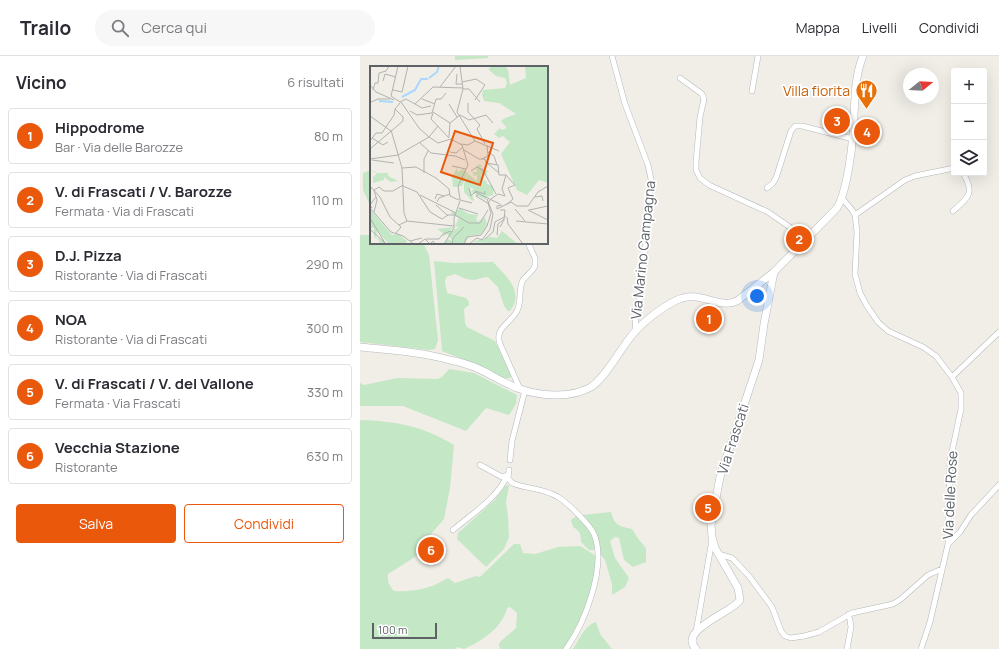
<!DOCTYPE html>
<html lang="it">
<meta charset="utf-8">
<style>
:root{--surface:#fff;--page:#f7f7f7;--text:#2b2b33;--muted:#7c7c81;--line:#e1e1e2;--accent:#ea580c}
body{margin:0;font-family:Manrope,sans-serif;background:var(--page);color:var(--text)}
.controls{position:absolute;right:12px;top:12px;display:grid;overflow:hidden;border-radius:4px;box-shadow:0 4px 16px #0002}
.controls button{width:36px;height:36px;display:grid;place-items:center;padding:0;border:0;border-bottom:1px solid var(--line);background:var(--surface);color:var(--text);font:20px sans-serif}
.compass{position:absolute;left:543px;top:12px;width:36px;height:36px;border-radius:50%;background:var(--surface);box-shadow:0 4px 16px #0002;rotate:72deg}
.scale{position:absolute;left:12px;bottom:10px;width:65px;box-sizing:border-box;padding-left:4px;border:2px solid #5e6267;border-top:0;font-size:11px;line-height:14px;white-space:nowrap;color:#5e6267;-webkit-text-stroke:3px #fff;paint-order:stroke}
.you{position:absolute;left:397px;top:240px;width:14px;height:14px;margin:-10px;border:3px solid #fff;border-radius:50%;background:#1a73e8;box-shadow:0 0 0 6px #1a73e833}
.badge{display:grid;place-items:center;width:26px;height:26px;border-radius:50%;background:var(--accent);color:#fff;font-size:13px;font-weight:700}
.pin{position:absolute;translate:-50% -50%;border:2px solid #fff;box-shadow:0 1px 4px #0006}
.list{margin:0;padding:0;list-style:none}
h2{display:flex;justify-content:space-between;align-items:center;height:52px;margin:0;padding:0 16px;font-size:17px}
h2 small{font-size:13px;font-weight:400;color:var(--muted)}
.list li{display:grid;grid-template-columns:26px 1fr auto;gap:12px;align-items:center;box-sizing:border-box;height:56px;margin:0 8px 8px;padding:0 8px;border:1px solid var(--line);border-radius:4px}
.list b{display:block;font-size:15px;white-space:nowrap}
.list p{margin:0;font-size:13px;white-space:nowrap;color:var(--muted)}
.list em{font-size:13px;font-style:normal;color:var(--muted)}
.actions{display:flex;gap:8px;padding:12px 16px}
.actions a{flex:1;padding:9px 0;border:1px solid var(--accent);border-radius:4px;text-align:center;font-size:14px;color:var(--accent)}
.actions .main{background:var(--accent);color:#fff}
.icon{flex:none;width:22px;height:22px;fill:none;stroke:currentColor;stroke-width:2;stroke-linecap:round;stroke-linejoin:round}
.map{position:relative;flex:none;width:639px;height:593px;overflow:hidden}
header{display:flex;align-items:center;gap:24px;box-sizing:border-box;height:56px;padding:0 20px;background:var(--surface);border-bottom:1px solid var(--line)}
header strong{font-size:19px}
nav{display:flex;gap:22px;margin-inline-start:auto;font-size:14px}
.search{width:280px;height:36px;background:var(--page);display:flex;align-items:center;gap:10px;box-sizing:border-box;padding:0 14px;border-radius:22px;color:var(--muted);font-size:15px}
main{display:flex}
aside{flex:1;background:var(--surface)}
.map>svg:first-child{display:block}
.green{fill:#c4e7c5}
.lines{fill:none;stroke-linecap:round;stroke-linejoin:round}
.minor-casing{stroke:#b4b7bb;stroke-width:6}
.secondary-casing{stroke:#b5b9be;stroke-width:8}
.minor{stroke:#fff;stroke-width:5}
.secondary{stroke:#fff;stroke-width:7}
.labels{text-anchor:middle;stroke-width:3.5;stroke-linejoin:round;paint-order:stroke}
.food-label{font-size:14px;fill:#c56008;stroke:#fff;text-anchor:end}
.street-label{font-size:14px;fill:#5e6267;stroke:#fff}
.inset-river{fill:none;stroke:#a9d7fe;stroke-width:2}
.inset-road{fill:none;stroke:#b2b2b0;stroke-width:1}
.view{fill:#e8590c;fill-opacity:0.15;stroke:#e8590c;stroke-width:2}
.inset-edge{fill:none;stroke:#5e6267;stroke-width:2}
</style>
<header>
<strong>Trailo</strong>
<div class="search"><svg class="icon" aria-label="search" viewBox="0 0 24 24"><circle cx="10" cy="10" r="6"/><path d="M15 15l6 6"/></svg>Cerca qui</div>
<nav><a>Mappa</a><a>Livelli</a><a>Condividi</a></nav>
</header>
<main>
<aside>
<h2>Vicino<small>6 risultati</small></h2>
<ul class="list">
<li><span class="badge">1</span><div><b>Hippodrome</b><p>Bar · Via delle Barozze</p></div><em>80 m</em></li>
<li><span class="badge">2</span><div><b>V. di Frascati / V. Barozze</b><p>Fermata · Via di Frascati</p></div><em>110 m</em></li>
<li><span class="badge">3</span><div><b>D.J. Pizza</b><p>Ristorante · Via di Frascati</p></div><em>290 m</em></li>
<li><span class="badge">4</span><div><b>NOA</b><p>Ristorante · Via di Frascati</p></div><em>300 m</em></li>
<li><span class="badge">5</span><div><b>V. di Frascati / V. del Vallone</b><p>Fermata · Via Frascati</p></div><em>330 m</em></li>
<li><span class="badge">6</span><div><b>Vecchia Stazione</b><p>Ristorante</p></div><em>630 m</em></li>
</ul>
<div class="actions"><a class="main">Salva</a><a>Condividi</a></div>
</aside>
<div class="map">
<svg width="639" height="593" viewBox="0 0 639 593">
<rect width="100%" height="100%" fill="#f0eee7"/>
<!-- green -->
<path class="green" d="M95,0h33v2l-33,2z
M11,114v37l-8,-17v-17z
M0,179h11v8h52l6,12 9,85 -3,9 -6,1 -69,-8z
M74,205l20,2 39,-1c13,14 32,30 17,49h-2l-4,-5 -6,-19 -10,-10c-5,0 -9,2 -13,3 -7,0 -14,-3 -20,-6l-9,3 -1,5 2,11 19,5 3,4v3l-5,4 1,14 2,4 28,14 16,35 -1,2h-6l-39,-18 -23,-9z
M89,313l25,4 43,22 -1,9 -7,11 -23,-7 -20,23 -63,-25h-43v-23l4,2 33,-7 41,1 5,-3z
M0,364c35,1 63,6 94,25l-4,43 -6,31 -13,15 -13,21 -30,19c-1,7 1,12 6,17 20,1 36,-2 54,-13l7,5 21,-7 4,1 34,-33h6l3,9 12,1 23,-7 22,-1 16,10c0,29 -15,70 -32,93h-64l-1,-4 1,-3 16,-14 1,-15 -7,-6 -3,1c-5,20 -25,33 -43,41l-7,-2 -2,2h-95z
M149,429l-3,17 2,15 1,20 -5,12 -18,18 -29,-28 1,-6 37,-33 10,-14z
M251,456c4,14 8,14 21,17l7,11 7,8v14l-13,5 -9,-7 -5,-22 -4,-1 -5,4 5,17 14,20 -4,9 -13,8v-11l-7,-24 -5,-6 -5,-22 -13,-17z
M216,460c10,9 20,19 18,34h-5l-8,-8c0,-8 -1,-11 -8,-15l-2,-7z
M236,566l4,12 12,15h-39c6,-9 12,-24 23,-27z"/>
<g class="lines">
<defs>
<path id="minor" d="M252,0l13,48 23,61 3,14 -9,111 -6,23 -1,18
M320,22l18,13 4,3 2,5 -4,18 -4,45v8l4,8 9,7 59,27 39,27
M392,35l6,-35
M407,132l6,-5 3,-5 15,-47 4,-5h7l51,13
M482,142l10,12 3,5 2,17 -2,42 5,19 7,13 11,16 10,9 35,16 13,9 16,21 9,16v16l-11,52 -2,83 -18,78 -9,27
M593,155c16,-14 22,-18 10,-38
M495,159l50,-35 10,-4 39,-8
M592,321l47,-45
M160,333l-20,-45c-6,-16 11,-21 17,-33 5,-10 1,-22 6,-31 4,-5 9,-8 12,-14v-8l-7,-15
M150,404l2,-19 13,-51
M120,409l22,12 5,-2
M149,414l-1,8 4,5c14,6 32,5 46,14 9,5 32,28 36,37 13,32 -9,89 -28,115
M93,474c20,-17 45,-32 55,-56
M588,488l12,-12 11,-17 28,-30
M358,498l14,4 17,18 23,31 9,24 4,5 6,2 13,-2 15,-4 33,-19 41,-9 8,-5 27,-24 14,-6
M336,576l16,-92
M487,593l4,-22 -2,-13"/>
<path id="secondary" d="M0,291c30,3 61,5 90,13 10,2 20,5 29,9 13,6 25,14 38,19 22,8 53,11 74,-1 13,-8 28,-35 38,-48 10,-14 30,-30 46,-38 24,-13 42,9 62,0l37,-29 63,-64c5,-8 7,-17 9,-26 5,-22 7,-43 8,-65 1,-21 1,-41 9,-61
M336,593c-19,-19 37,-37 44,-49l-2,-12 -23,-40 -3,-11 -1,-12 9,-48 39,-117 5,-36 10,-52"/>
</defs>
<!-- minor casing -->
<use href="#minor" class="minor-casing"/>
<!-- secondary casing -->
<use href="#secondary" class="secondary-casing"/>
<!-- minor -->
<use href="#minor" class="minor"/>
<!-- secondary -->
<use href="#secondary" class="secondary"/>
</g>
<!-- icons -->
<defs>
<symbol id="restaurant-pin" viewBox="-11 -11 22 30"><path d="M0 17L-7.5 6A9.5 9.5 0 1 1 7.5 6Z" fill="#e8710a" stroke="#fff"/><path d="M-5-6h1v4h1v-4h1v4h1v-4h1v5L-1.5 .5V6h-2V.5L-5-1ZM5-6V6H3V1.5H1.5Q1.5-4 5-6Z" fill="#fff"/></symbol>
</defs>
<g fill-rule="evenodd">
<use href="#restaurant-pin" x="494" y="22" width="25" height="34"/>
</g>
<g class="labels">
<!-- food labels -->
<g class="food-label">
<text x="490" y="40">Villa fiorita</text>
</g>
<!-- street labels -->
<g class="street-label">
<text transform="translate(283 194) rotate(-84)" y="5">Via Marino Campagna</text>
<text transform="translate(373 383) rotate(-72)" y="5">Via Frascati</text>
<text transform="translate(590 439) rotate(-87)" y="5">Via delle Rose</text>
</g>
</g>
<!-- overview -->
<g transform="translate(10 10)">
<rect width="178" height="178" fill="#f0eee7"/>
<path d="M124,0h11l3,4 2,15 16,-7 -1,-12h23v117l-9,-3 -12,15 -10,-5 -16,-36 9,-12 -7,-6 -4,2 -5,-4 6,-6 2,2 5,-2 -6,-7 4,-3 11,-4 -17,-11 -15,-2 -2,-6 1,-5 22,-2 2,-5 -2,-5 -9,-2 -7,-6v-2zM110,98l2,3h-3l9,4 -3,5 -5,-2 3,7 3,-1 1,4 6,2v9l-7,2v3l-15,-8 3,-3 -5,-2 5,13 -2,1 -8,-9v-8l4,-10 9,7v-6l-3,1 -2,-4h5l-1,-6zM87,102l1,4 5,-3 5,4 -6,13 -9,1 -1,-10zM0,103l7,4h11v3l10,5 -7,1 -7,-5v3l-11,3v-6l4,-3zM89,142l10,6 9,1 -2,4 2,3 7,-5 2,8 -6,9 -12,2 -5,8h-20l4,-5 6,3 -7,-8 -5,3 2,-3 -7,-5 17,-2 -5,4h3l7,-4 -4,-1 4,-8 -8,-4 1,-3 4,2zM0,143l22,26 6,-1 9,7 -2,3h-16l-12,-13 -1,6 11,7h-7l-1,-4 -5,-3v-9h-4zM132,165l16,13 -46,-2 18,-5 7,1z" fill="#c4e7c5"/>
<path class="inset-river" d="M59,12l8,-6 2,-6M32,31l13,-7 6,-11h7M9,35l14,1"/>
<path class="inset-road" d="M28,0l-7,30 9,6M90,0l3,23M87,8l-1,10h6M13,15l2,-7 11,3M92,16l14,-3 9,6 -10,15M0,19l6,7 18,8M70,21l16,-21M93,23l-6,23 18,29M93,23h6l11,13M3,24l2,-7h3l1,-10 7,-2 3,-5M23,24l9,2 6,-26M52,33l13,5M66,33h5l5,-6M1,36l7,-3h12M30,36l6,-3 9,5M31,36l18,26 10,9 9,6 13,-4 11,6 6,20 -10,21 2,14M98,37v9l12,13 -3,4 8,15M45,38l18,-17 30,1M45,38l7,4 9,-2M79,38l8,13M40,45l7,4 15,-2 4,-14M63,46l17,11M63,47l-2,6 18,19M0,50l21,15M21,64l11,38M59,71l9,-11M79,71l1,-14 10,-8 9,5 17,-5 7,8M2,72l11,7 5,-3M0,75l6,-8h6l12,-18 1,-6M105,75l24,10M49,76l12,11 24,3 10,4M91,78l7,1 7,-4M0,83l33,-28v-4l-8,-8 5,-6M94,84l15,9h6l1,4 12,2 1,10h7l-4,14 3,7 -7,-2 -7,5M80,86l6,1 7,-6M118,86l6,4 3,9M0,93l28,-4 31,-18M112,93l6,-3 -1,-11M2,94l22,3M117,97l12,10M82,100l14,3M32,102l14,-1 20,11 13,11 1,7 9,4M32,102l2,45 3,8M101,105l6,-4 6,3 13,24M54,107v-14l4,-8M0,120l10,11 10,20 11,10 -5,6M33,120l14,6 13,20 12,7 6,-4M99,122l2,8 4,-4 25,12M4,124l5,-3 5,4h9l10,-6M4,124l3,10 -3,12M105,125l10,3v-3M50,129l36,18M108,129l-2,1 13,8M165,131l7,-1 1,5M65,133l2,-5 7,2M90,134l12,3M67,136l2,-4 11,-4M66,139l11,10h8M132,139l-5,1v3l14,-7 6,4M136,139l7,-6 -5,-11 7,-3 -9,-10M147,140h11l10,-14 10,-6M0,142l21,24 12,4 11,8M2,142l-2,-3 6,-8M89,142l19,6M145,143l10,12M158,144l20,10M159,144l19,-4M85,149l14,8h11l8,-13M137,151l1,7 15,20M0,152l15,25 -15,-14M146,155l32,3M29,159l8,-4 47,5M130,161l4,-7 1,-10h-5M127,169l1,-11 6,-5M56,173h13l4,-5 8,-3M115,173l8,-7 2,-10 11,-6M112,174l8,-11 3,-15 -6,-15M40,175l12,-3M48,178l7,-5 5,5 3,-3 2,3M74,178l10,-16v-10l6,-17M82,178l1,-6 11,-11M94,178l3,-7 14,-2 6,-9 4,-13 -3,-10 3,-4M99,178l8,-6 5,2"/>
<path class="view" d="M85,65l38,12 -13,42 -39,-13z"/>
<rect width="178" height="178" class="inset-edge"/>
</g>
</svg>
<div class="controls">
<button>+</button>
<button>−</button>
<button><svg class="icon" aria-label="layers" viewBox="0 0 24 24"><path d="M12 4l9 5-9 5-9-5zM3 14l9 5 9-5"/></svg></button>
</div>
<svg class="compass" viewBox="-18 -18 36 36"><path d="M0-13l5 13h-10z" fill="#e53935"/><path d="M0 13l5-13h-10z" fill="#7c7c81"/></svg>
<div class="scale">100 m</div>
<div class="you"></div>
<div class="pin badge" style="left:349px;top:263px">1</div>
<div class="pin badge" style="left:439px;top:183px">2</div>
<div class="pin badge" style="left:477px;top:65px">3</div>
<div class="pin badge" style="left:507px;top:76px">4</div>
<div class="pin badge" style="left:348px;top:452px">5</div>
<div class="pin badge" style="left:71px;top:494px">6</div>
</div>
</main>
